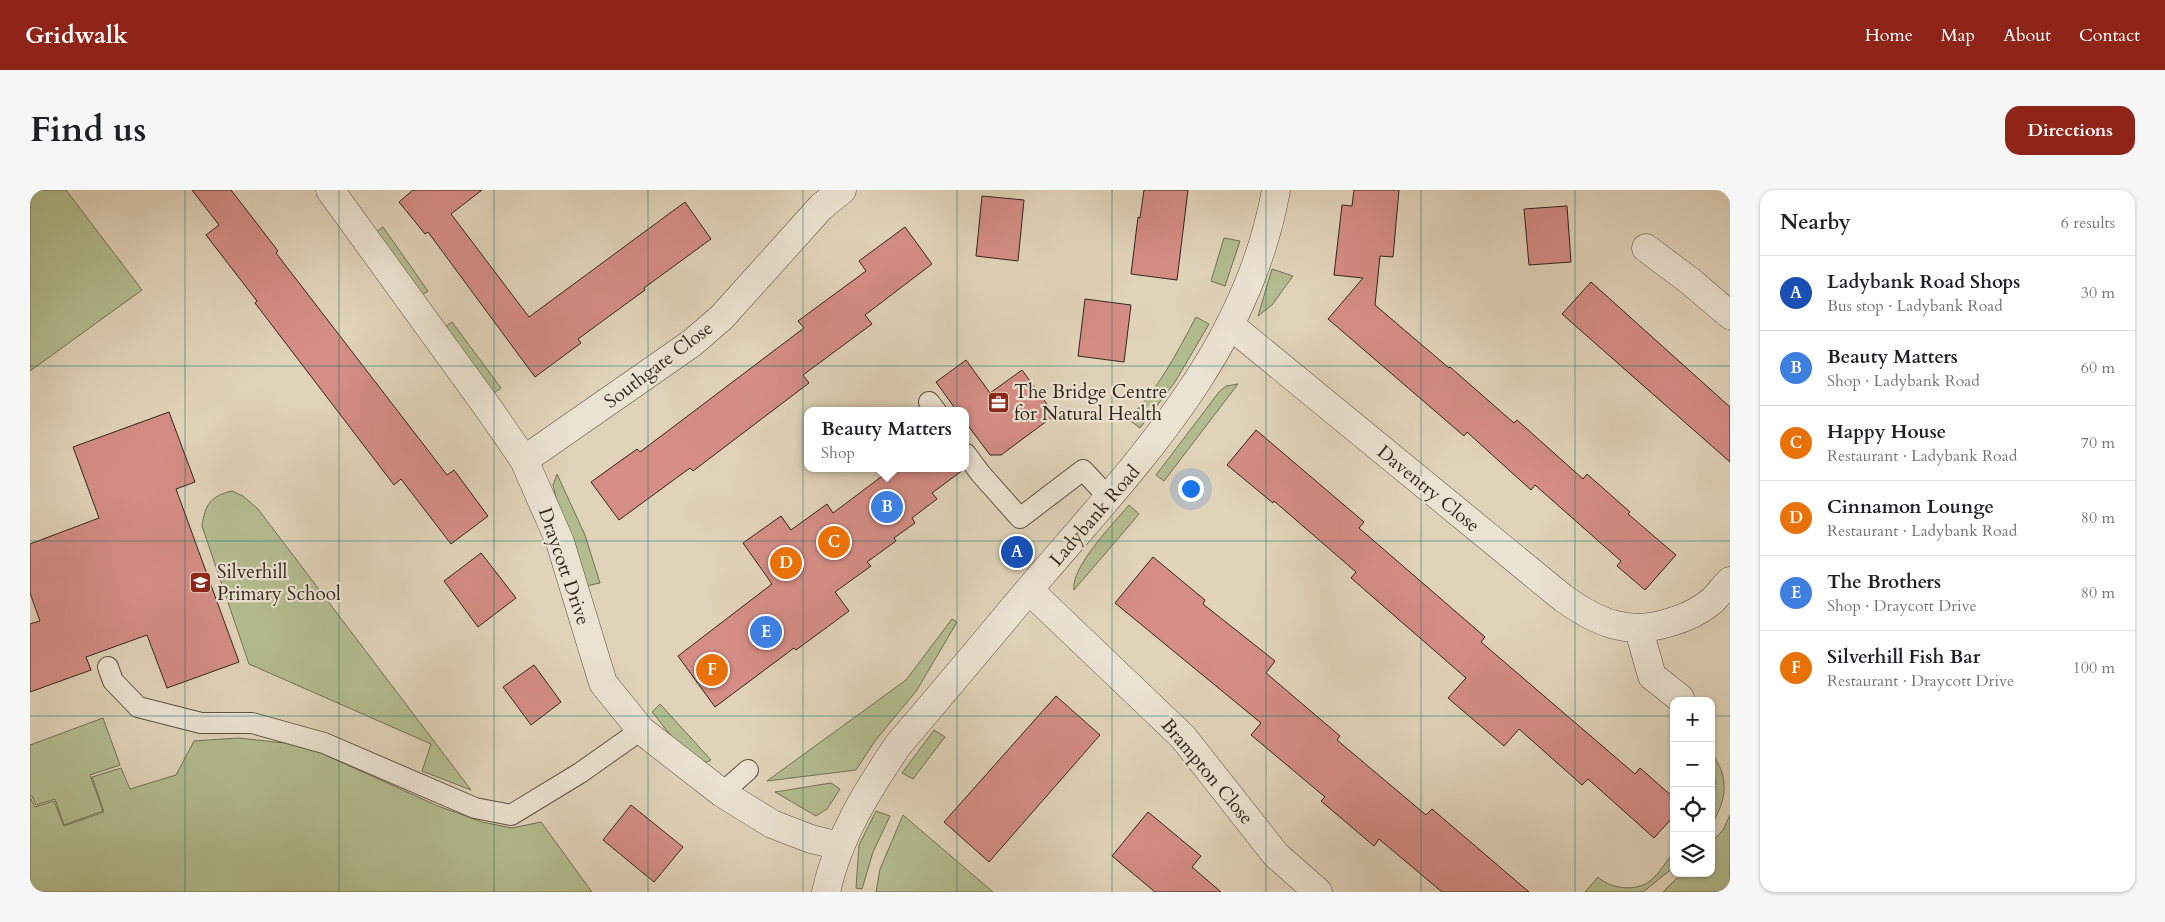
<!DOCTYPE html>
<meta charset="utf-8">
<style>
:root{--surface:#fff;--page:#f6f6f6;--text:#202124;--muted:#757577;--line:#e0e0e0;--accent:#8f2418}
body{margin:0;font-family:Cardo,serif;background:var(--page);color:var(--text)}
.controls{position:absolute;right:15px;bottom:15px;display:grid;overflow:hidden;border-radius:10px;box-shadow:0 1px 4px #0004}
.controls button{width:45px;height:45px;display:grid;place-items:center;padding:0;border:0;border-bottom:1px solid var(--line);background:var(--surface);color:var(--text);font:25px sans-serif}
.you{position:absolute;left:1160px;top:298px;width:18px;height:18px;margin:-12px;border:4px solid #fff;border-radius:50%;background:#1a73e8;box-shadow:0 0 0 8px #1a73e833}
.badge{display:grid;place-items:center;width:32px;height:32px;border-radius:50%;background:var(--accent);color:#fff;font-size:16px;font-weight:700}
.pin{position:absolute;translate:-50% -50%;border:2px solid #fff;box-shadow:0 1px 5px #0006}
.popup{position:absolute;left:774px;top:217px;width:165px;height:65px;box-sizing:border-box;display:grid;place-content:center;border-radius:10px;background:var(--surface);filter:drop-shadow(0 1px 4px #0005);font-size:16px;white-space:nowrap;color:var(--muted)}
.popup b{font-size:19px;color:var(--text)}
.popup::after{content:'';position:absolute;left:50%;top:100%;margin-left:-10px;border:10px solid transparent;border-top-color:var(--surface)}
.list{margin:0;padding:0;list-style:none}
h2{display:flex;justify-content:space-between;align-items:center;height:65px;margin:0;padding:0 20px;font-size:21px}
h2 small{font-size:16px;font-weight:400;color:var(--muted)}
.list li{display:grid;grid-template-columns:32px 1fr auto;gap:15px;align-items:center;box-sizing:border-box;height:75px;padding:0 20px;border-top:1px solid var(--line)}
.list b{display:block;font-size:19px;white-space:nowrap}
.list p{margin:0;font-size:16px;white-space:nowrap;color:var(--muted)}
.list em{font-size:16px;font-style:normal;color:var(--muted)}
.icon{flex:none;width:28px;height:28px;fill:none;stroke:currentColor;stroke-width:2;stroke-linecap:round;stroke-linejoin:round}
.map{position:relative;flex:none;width:1700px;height:702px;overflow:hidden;border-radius:15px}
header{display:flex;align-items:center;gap:30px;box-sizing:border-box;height:70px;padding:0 25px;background:var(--accent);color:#fff}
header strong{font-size:24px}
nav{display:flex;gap:28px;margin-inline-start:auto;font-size:18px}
.intro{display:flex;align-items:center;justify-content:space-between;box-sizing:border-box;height:120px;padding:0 30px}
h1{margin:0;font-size:35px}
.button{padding:12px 22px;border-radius:15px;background:var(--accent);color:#fff;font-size:18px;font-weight:700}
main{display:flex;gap:30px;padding:0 30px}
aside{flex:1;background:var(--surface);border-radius:15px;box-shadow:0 1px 4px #0004}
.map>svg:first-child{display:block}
.green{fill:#b3bc8f;stroke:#737156}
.building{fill:#d58d85;stroke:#33261c}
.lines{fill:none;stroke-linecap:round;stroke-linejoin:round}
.service-casing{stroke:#5e5143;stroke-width:22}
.minor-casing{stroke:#5e5143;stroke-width:29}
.tertiary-casing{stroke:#5e5143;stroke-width:29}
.service{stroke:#ece2d2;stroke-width:20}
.minor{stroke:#ece2d2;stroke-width:28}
.tertiary{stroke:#ece2d2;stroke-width:28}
.grid{fill:none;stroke:#0f766e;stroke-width:1;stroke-opacity:0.55}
.labels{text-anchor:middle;stroke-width:4.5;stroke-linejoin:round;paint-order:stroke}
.street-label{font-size:19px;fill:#33261c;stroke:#ece2d2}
.poi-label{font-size:19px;fill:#33261c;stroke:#ece2d2;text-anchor:start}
</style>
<header>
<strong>Gridwalk</strong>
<nav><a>Home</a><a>Map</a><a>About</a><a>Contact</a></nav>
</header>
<div class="intro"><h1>Find us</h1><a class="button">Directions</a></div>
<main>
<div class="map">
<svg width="1700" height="702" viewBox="0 0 1700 702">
<rect width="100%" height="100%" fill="#e1d3b9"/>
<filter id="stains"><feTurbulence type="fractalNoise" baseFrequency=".004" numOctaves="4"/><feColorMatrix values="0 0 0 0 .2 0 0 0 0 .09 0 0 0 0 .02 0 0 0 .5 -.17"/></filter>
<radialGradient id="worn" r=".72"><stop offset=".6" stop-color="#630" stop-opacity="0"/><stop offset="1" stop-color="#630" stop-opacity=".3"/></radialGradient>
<!-- green -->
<path class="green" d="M0,0h36l76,100 -112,81z
M353,37l45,64 -10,7 -46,-63z
M1194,48l16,3 -15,45 -14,-5z
M1242,79l21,7 -21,29 -14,11z
M1166,127l13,7 -34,58 -35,46 -12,-9c30,-29 49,-66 68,-102z
M422,132l49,66 -10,7 -49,-66z
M1208,194l-74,97 -8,-6 63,-83 7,-6z
M527,284l28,61 15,48 -14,3 -29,-84 -4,-17z
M202,301l11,5 15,13 213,281 -49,-19 9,-27 -182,-80 -47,-138c3,-21 8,-30 30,-35z
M1099,315l10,9 -65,76c-4,-22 40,-67 55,-85z
M922,429l5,3 -40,68 -42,51 -19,29 -89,11 139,-101z
M630,514l51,56 -4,2c-23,-3 -41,-34 -55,-50z
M73,528l17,47 -30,10 13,36 -39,14 -9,-26 -19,6 -4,-9h-2v-51z
M904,540l11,7 -32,42 -11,-6z
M208,548l47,5 36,10 117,53 44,16 30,6 29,-6 51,70h-562v-95l5,10 19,-6 10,25 40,-14 -12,-35 29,-9 9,21 46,-14 18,-34z
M1681,562c19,26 16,47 0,74v-24l4,-12v-12l-4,-8z
M801,593l9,6 -13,20 -11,7 -41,-24z
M846,621l14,5 -17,36 -11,37 -6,-1 3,-43z
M873,625l90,77h-117l4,-23z
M1700,625v77h-67l19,-19h29v-30l12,-13z
M1644,663v14l-31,25h-58l13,-15c12,12 38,15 52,4 9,-7 16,-20 24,-28z"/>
<!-- building -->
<path class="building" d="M162,0h39l47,61 -2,2 171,222 7,-5 34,46 -37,28 -50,-65 -7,6 -139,-182 2,-2 -51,-66 13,-10z
M383,0h69l-31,24 78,103 156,-115 26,37 -67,49 1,2 -67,49 3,4 -46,34 -107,-145 -3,2 -26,-32z
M1114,0h44l-11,90 -46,-6 7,-57 2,1z
M1324,0h45l-6,67 -13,-1 -5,49 74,63 1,-1 64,56 3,-3 66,59 4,-5 43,38 -2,2 48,41 -31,35 -28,-24 4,-5 -86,-76 -4,5 -64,-58 -3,4 -136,-117 35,-41 -29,-3 8,-70 10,1z
M952,6l42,4 -6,61 -42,-5z
M1537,16l4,56 -42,3 -5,-56z
M875,37l27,37 -67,51 7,9 -69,51 6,8 -116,88 -3,-3 -71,52 -28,-38 46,-33 3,3 164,-124 -6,-7 68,-50 -7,-10z
M1561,92l139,125v55l-168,-148z
M1055,109l46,6 -7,57 -46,-6z
M936,170l24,33 32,-23 33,45 -54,40h-11l-24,-32v-12h-9l-21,-29z
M139,222l26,70 -19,7 63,173 -72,26 -20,-53 -61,22 5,13 -61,22v-68l10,-3 -10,-28v-49l69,-26 -26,-71z
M1226,240l108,92 -5,6 126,109 -4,5 154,132 5,-6 34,30v18l-20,22 -66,-59 -6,6 -63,-56 -15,17 -56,-48 18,-20 -115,-100 5,-6 -82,-71 -1,2 -46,-38z
M863,278h69l1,2 -31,23 5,6 -25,19 3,5 -21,15 2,3 -29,21 4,4 -36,26 14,19 -53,39 -2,-2 -79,59 -37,-51 94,-72 -29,-41 38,-27 10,14 36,-26 6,9z
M451,363l35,45 -38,29 -34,-46z
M1123,367l52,43 -2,4 72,57 -9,12 74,63 -3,4 89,75 6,-6 97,83h-87l-63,-53 -5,7 -53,-45 4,-4 -74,-62 10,-12 -146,-120z
M504,475l27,37 -30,23 -28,-38z
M1026,506l44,39 -111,127 -45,-40z
M601,615l52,42 -29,35 -51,-42z
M1118,622l53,44 -9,11 29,25h-66l-43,-36z"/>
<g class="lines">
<defs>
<path id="service" d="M899,212l7,9
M936,264l14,19 40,45 63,-48 26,28
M78,477l5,14 25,26 63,16h51l72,20 151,65 36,7 69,-42 61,-43
M692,603l26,-23"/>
<path id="minor" d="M300,0l161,222 33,48 36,82 43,141 38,47 81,63 50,31 39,15 29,7
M1616,58l44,33 40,34
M1200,135l333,273c35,25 65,38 108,24 14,-4 29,-11 41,-21 6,-6 12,-14 18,-20
M494,270l168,-117 30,-26 99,-110 21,-17
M1000,401l153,146 93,118 42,37
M1609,440l13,46 28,22"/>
<path id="tertiary" d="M796,702c12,-55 41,-101 72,-147 49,-57 97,-115 146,-173 100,-116 204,-225 232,-382"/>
</defs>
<!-- service casing -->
<use href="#service" class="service-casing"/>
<!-- minor casing -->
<use href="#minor" class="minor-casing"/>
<!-- tertiary casing -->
<use href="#tertiary" class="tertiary-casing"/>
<!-- service -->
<use href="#service" class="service"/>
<!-- minor -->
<use href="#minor" class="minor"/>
<!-- tertiary -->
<use href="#tertiary" class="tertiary"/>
</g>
<!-- grid -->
<path class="grid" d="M155,0v702M309,0v702M464,0v702M618,0v702M773,0v702M927,0v702M1082,0v702M1236,0v702M1391,0v702M1545,0v702M0,176h1700M0,351h1700M0,526h1644M1681,526h19"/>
<!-- icons -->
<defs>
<symbol id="office-square" viewBox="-11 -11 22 22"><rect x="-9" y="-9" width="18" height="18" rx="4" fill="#8f2418" stroke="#ece2d2"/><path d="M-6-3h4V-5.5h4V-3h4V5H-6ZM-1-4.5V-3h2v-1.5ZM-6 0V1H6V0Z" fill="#fff"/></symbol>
<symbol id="school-square" viewBox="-11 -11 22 22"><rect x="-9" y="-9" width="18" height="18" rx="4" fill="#8f2418" stroke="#ece2d2"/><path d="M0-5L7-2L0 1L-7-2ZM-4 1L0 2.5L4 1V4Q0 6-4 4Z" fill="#fff"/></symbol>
</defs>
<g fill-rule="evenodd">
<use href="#office-square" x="956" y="200" width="25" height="25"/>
<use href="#school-square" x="158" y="380" width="25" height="25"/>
</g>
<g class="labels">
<!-- street labels -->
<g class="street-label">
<text transform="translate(628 174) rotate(-37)" y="7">Southgate Close</text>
<text transform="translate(1399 298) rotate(39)" y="7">Daventry Close</text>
<text transform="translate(1064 325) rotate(-49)" y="7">Ladybank Road</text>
<text transform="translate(535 376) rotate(71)" y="7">Draycott Drive</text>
<text transform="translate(1178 581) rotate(50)" y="7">Brampton Close</text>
</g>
<!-- poi labels -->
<g class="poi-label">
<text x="984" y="208">The Bridge Centre<tspan x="984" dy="22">for Natural Health</tspan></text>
<text x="187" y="388">Silverhill<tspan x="187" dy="22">Primary School</tspan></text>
</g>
</g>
<rect width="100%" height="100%" filter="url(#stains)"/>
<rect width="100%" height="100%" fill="url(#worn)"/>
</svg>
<div class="controls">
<button>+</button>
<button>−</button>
<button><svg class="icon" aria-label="locate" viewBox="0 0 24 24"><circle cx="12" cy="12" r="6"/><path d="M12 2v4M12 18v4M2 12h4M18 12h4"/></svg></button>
<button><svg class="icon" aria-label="layers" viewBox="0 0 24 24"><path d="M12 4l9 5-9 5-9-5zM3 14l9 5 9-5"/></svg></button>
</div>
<div class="you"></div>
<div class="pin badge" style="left:987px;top:362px;background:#1a4fb4">A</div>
<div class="pin badge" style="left:857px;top:317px;background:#3f7fe0">B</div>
<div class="popup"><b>Beauty Matters</b>Shop</div>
<div class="pin badge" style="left:804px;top:352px;background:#e8710a">C</div>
<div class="pin badge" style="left:756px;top:373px;background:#e8710a">D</div>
<div class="pin badge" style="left:736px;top:442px;background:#3f7fe0">E</div>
<div class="pin badge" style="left:682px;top:480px;background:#e8710a">F</div>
</div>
<aside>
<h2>Nearby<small>6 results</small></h2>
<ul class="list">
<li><span class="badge" style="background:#1a4fb4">A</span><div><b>Ladybank Road Shops</b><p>Bus stop · Ladybank Road</p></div><em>30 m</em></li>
<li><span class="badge" style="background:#3f7fe0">B</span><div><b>Beauty Matters</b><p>Shop · Ladybank Road</p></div><em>60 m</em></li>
<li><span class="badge" style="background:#e8710a">C</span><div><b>Happy House</b><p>Restaurant · Ladybank Road</p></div><em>70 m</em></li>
<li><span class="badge" style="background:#e8710a">D</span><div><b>Cinnamon Lounge</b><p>Restaurant · Ladybank Road</p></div><em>80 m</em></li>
<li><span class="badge" style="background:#3f7fe0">E</span><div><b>The Brothers</b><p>Shop · Draycott Drive</p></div><em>80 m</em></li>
<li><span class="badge" style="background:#e8710a">F</span><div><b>Silverhill Fish Bar</b><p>Restaurant · Draycott Drive</p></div><em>100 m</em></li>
</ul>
</aside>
</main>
